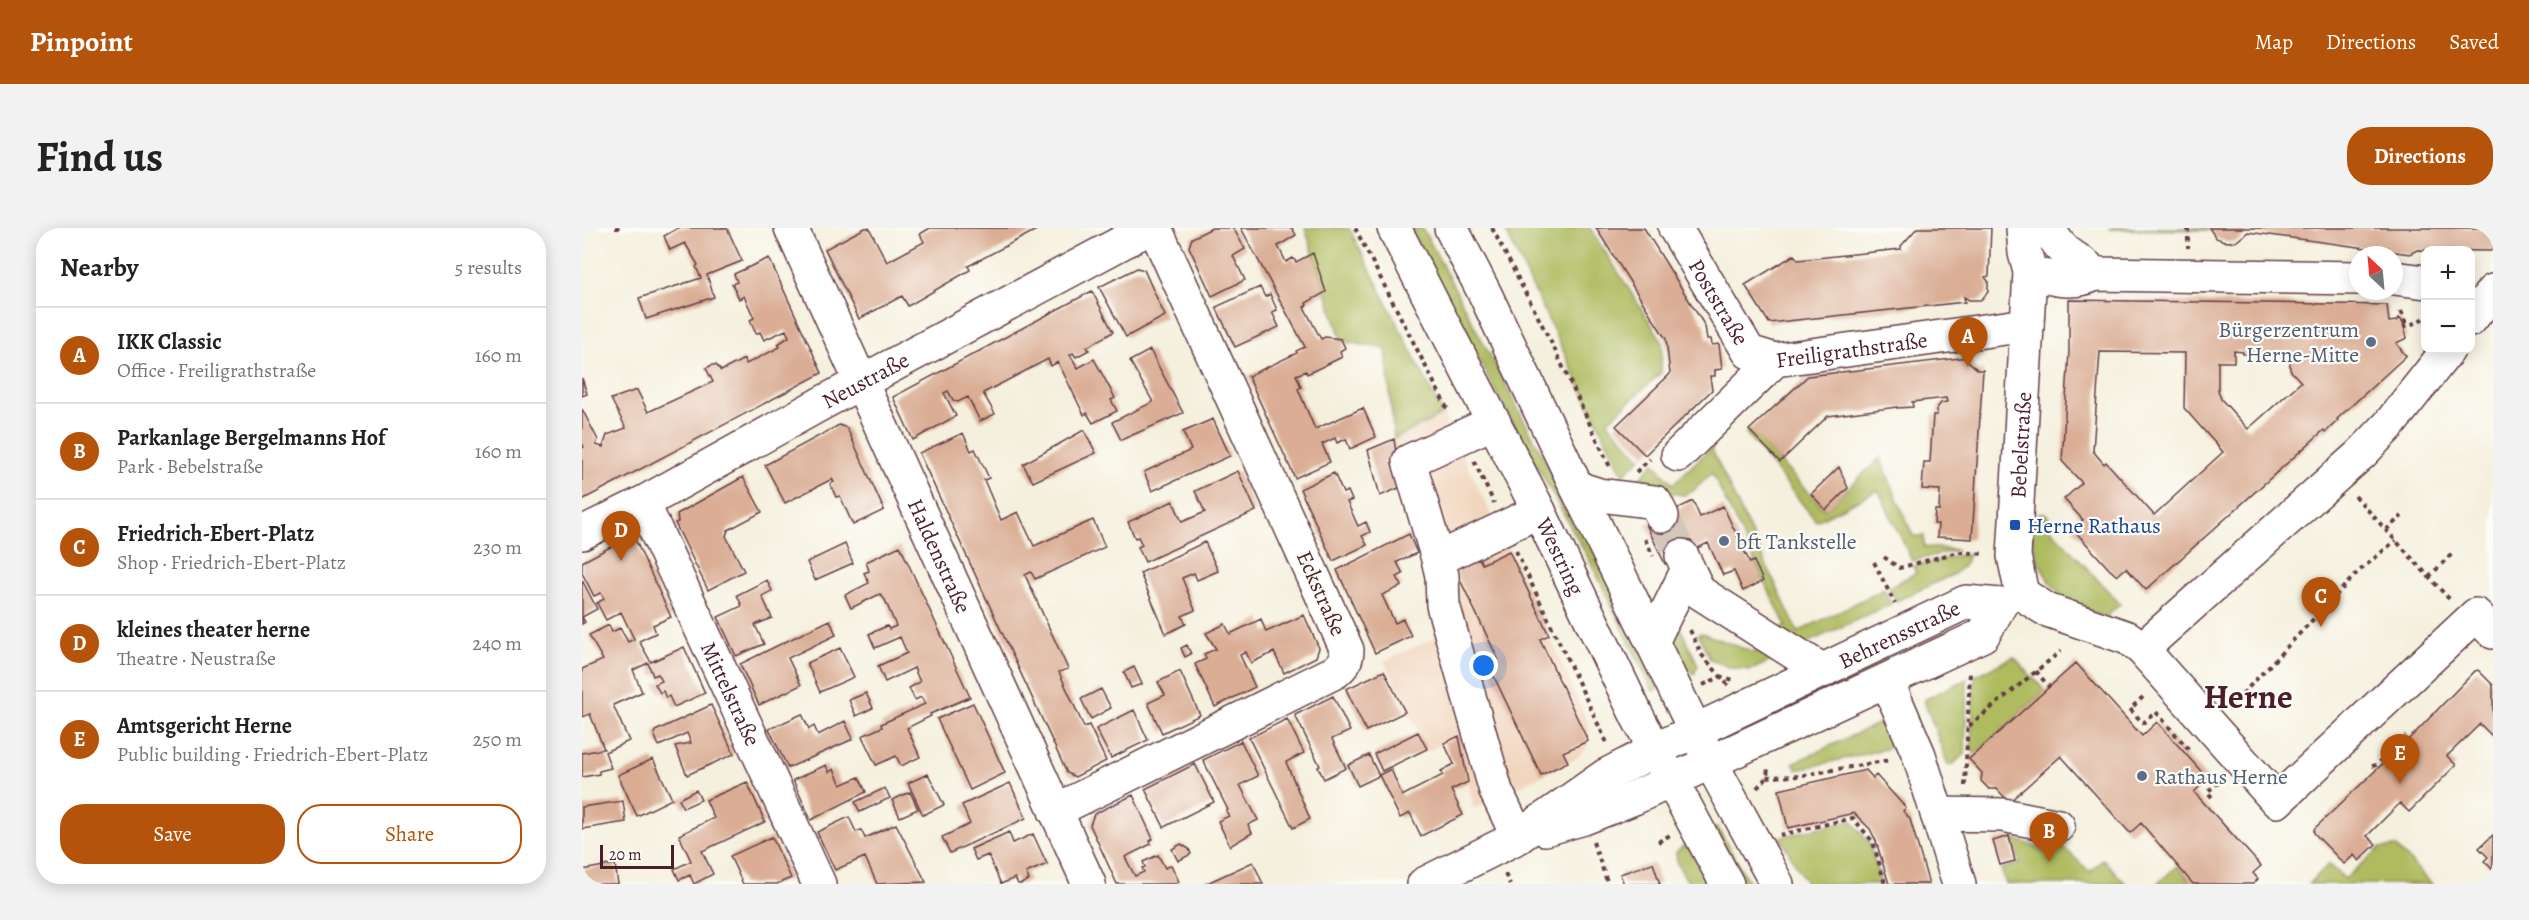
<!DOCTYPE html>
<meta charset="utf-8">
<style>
:root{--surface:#fff;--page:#f2f2f2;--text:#222;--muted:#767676;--line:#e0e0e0;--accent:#b45309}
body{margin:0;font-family:Alegreya,serif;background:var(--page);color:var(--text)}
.controls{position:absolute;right:18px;top:18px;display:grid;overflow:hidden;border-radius:12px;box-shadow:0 3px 15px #0003}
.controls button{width:54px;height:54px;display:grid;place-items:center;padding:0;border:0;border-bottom:2px solid var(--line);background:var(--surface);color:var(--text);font:30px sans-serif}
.compass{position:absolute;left:1767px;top:18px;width:54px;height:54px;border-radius:50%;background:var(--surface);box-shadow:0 3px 15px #0003;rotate:334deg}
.scale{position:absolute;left:18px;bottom:15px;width:74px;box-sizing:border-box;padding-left:6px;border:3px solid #4a1f2b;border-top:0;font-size:16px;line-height:21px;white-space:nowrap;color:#4a1f2b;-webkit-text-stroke:4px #fdfcf7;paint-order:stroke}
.you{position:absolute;left:902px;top:438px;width:21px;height:21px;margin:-15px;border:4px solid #fff;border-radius:50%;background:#1a73e8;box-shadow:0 0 0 9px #1a73e833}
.badge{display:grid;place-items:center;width:39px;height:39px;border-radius:50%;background:var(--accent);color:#fff;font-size:20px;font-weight:700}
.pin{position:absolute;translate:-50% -50px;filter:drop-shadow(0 2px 3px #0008)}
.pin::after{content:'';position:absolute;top:32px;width:21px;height:18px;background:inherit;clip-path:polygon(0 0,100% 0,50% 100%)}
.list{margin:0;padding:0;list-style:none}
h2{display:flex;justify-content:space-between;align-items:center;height:78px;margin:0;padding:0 24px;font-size:26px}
h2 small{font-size:20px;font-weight:400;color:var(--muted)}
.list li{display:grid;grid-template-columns:39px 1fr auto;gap:18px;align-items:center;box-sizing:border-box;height:96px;padding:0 24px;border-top:2px solid var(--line)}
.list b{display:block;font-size:22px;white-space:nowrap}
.list p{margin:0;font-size:20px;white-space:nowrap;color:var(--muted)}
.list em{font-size:20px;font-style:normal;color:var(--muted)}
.actions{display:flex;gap:12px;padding:18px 24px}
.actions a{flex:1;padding:14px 0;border:2px solid var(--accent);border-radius:24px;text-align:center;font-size:21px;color:var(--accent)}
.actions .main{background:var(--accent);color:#fff}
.map{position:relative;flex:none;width:1911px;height:656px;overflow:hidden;border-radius:24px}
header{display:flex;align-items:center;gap:36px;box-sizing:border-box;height:84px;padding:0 30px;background:var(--accent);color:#fff}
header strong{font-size:28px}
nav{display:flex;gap:33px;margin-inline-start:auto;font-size:21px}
.intro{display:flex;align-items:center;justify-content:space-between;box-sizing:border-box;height:144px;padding:0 36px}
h1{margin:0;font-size:42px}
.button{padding:15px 27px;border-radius:24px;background:var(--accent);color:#fff;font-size:21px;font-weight:700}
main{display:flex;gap:36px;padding:0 36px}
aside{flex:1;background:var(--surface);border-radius:24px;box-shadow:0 3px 15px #0003}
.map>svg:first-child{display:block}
.built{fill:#f1d5bd}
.green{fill:#aebb5e;stroke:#7c6d44;stroke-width:1.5}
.building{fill:#daad94;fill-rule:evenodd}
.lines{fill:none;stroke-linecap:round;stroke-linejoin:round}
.minor-tunnel{stroke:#d3c6ba;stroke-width:33;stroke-dasharray:33 16;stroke-linecap:butt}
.minor-casing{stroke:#643e46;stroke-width:36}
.major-casing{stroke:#643e46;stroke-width:36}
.path{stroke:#643e46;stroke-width:4;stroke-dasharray:4.5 4.5;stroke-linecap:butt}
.minor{stroke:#fff;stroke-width:33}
.major{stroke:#fff;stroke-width:33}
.service-dot{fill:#5c6f8a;stroke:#fdfcf7;stroke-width:2}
.transit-dot{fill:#1a4fb4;stroke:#fdfcf7;stroke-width:2}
.labels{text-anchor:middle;stroke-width:4.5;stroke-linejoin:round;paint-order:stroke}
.street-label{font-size:22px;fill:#4a1f2b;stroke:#fdfcf7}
.service-label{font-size:22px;fill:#4e5e75;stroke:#fdfcf7;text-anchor:start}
.transit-label{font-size:22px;fill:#164399;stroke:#fdfcf7;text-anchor:start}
.town-label{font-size:34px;font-weight:bold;fill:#4a1f2b;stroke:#fdfcf7}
</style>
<header>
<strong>Pinpoint</strong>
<nav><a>Map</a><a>Directions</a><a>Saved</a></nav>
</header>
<div class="intro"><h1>Find us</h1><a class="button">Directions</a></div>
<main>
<aside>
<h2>Nearby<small>5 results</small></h2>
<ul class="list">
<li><span class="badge">A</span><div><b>IKK Classic</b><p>Office · Freiligrathstraße</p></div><em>160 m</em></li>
<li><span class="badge">B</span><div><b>Parkanlage Bergelmanns Hof</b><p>Park · Bebelstraße</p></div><em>160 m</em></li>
<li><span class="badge">C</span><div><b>Friedrich-Ebert-Platz</b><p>Shop · Friedrich-Ebert-Platz</p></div><em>230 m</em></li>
<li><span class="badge">D</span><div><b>kleines theater herne</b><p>Theatre · Neustraße</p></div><em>240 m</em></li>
<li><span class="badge">E</span><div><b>Amtsgericht Herne</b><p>Public building · Friedrich-Ebert-Platz</p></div><em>250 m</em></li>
</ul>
<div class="actions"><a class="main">Save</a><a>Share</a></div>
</aside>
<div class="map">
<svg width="1911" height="656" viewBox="0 0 1911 656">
<rect width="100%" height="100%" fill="#fdfcf7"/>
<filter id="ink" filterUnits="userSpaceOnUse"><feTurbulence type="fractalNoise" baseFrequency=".0167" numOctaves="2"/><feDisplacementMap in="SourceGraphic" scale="12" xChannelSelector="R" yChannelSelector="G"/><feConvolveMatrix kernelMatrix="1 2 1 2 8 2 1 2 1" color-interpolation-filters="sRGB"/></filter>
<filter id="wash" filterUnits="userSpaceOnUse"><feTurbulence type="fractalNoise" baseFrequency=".008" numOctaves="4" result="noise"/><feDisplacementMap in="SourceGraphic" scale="24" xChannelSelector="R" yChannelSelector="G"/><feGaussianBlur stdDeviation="1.35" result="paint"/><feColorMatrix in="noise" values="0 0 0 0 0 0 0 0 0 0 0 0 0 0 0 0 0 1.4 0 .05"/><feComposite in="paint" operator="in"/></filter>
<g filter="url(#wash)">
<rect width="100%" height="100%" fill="#f5f0de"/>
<!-- built -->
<path class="built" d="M861,186l106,221 41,93 -3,19 -10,11 -103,51 -15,-73 -31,15 -44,-90 55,-25 -42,-163 -3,-34z"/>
<!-- green -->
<path class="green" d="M723,0h44l94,186 -49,25 -8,-90 -44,-8z
M828,0h12l7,12 171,324 59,125 -6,2 -60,-124 -98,-177z
M930,0h78l72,113 -1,32 -54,49 34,36 -18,17 -117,-243z
M1528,0h99v2l-99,-1z
M1168,202l75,80 55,-52 33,78h11v11l34,3 -46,11 -34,-71 -62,31 -70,-88z
M1129,220l87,184 86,-43 7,15 -88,41 -23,-16 6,-3 -74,-153 -19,18 -8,4 -56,-6 25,-26 19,21z
M1457,285h6l7,8 -4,5 72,78 -15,14c-10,-4 -21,-8 -30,-13 -31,-17 -43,-54 -46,-87l9,1z
M1378,327h9l-6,11 -9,8 -58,27 -7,-14 27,-14 -3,-7z
M1093,389l23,48 -4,9 -13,-10 -13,-18z
M1364,403l3,7 -188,90 -3,-7z
M1120,405l53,20 5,-9 20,13 -29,13 -20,-2 -21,-9 -12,-25z
M1432,429l31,34 -70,63 -4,-5 4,-73z
M1385,451l-2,75 -13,11h-4l-24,-65z
M1306,491l14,26 -105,25 -4,-7z
M1269,592l19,24 11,40h-74l-27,-47z
M1135,599l33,57h-8l-31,-54z
M1431,610l40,16 9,-8 28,26 13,-13 23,25h-120l-5,-15 19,-6z
M1104,616l23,40h-20l-12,-21 -1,-11z
M1814,619l36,37h-123l20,-20 16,15 35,-31z
M1595,638l16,18h-36z"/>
<g id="blocks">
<!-- building -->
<path class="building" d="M96,0h49l15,33 -35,14 7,22 -68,22 -7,-21 62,-20 -5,-11 2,-2 -13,-22 -15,7 -6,-14z
M283,0h4l18,34 37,-20 -4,-8 10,-6h110l-72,38 2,4 -62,36 -6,-10 -43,23 -34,-70z
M630,0h21l12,21 -12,7 12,24 -33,16 -23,-49 3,-9z
M659,0h51l4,7 -18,11 8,16 7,-4 3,4 17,-9 13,39 -20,11 1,2 -3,2 17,32 4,-2 16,2 4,9 -5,3 2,6 -35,17 -1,-3 -10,4 5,12 -3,2 17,40 48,-21 13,29 -26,12 -4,-10 -9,4 -2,-5 -13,6 8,18 -35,16 -47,-102 49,-23 -1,-2 9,-4z
M1014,0h48l61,98 2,13h4l1,6 7,-1 3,25 -7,1v6h-5l2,14 -67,65 -29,-29 54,-52 -4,-35z
M1335,0h74l-2,48 -4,1 3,4v11l-7,8h-12l-5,-3 1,5 -196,21 -24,-38 49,-30 4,5 103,-11v-3z
M1627,0h284v19l-2,4 -74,-1 -7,4 -162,-22 -11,9 -10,1 -11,-4z
M187,30l53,115 -240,127v-52l2,-1 -2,-4v-34l16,31 -2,5 7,2 4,-12 19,-7 -15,-29 26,-9 11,22 65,-30 -7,-14 6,-3h4l5,6 23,-12 2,5 34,-17 -2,-3 11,-7 -3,-7 -22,10 -4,-8 -4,2 -6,-14 4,-2 -10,-22 -5,3 -7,-15 5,-2 -3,-8z
M555,40l7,2 21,46 -39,21 -27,-50z
M678,59l5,10 5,-3 7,16 -5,2 7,15 -44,20 -19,-40z
M510,63l21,41 -26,15 2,3 -13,7 -3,-4 -3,2 8,13 16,-9 21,39 -4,2 6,11 -24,12 -6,-10 -3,2 -26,-53 -7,4 -3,-7 -65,34 12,21 -15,7 -12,-24 -10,5 -5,-2 -5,-9 -4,2 12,23 -43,24 -20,-43z
M1487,72l318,5 2,17 8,-1 2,-3 4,4 4,16 -11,5 10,13 -69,63 1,1 -12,12 -2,-2 -178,160 -20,-22 -9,8 -8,-7 -36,-40 10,-9 -19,-21 18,-16 -20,-22 7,-109zM1652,123l9,1v2l47,1v15l11,12 -53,47 -27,-30 -3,-9v-28h16zM1518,124l85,1 -1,55 39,44 -69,63 -48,-53 -2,2 -11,-13z
M568,122l33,63 -62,27 -9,-18 41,-20 -23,-41z
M1386,129v4l10,9h5l-11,169 -35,-2 1,-13h-4l1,-14h4l1,-20 -18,-1 2,-27h6l3,-47h4v-7l4,-5 6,-1 -1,-4 -34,4 1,5 -16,1v-1l-69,9 -48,46 -31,-32 59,-54z
M0,150l5,16 -5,2z
M631,191l17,37 -78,35 -8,-19 47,-22 -8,-18z
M257,197l8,3 37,82 -31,15 -13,-29 -4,1 -6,-13 4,-2 -2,-3 -47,24 -20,-38z
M502,202l12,23 -63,29 -10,-18z
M381,205l8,18 4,-2 14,29 -5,2 17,40 17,-8 16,34 59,-26 12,27 -70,32 -4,-7 -6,3 43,94 -9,3 25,55 5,-2 17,36 -31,16 -8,-4 -148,-320z
M812,211l7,48 -21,9 -12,-46z
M1257,239l9,21 -22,22 -15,-16z
M656,243l18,40 -111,51 -7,-15 4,-2 -4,-8 -3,1 -7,-16 45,-21 9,21 7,-3 16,-7 -10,-21z
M752,245l9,20 5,-2 4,9 -5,2 11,24 8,-4 4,10 -8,4 5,9 -34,16 -33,-72z
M161,249l19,35 -34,18 -2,6 18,35 -36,19 -33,-67 3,-1 -1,-8z
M1111,273l7,16 23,-11 27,57 4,-2 9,20 -20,10 -9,-20 -11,4 -15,-32 -43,21 -19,-40z
M827,306l8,19 -20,9 6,12 -6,3 5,9 -20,9 13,28 8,-4 8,17 -36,17 -38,-83z
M51,307l38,82 -18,8 3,8 -17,8 12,21 33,-15 21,46 -31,14 -5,-11 -3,2 -3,-7 -3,2 -5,-9 7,-3 -4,-7 -5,2 -5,-13 -15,7 9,22 -29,13 16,36 -24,11 6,16 -12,3v3l-17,3v-24l22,-4 -14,-35 -8,3v-48l21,-9 -14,-25 20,-10 3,7 8,-4 8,14 6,-3 -13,-27 -15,8 -9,-17 7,-4 -3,-6 -7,3 -12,-23v-11z
M623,314l13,29 -21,9 -3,-7 -12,5 13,32 -13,6 4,8 -20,10 -26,-61z
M263,316l8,19 -38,17 -8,-18z
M318,318l70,151 -40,17 1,2 -24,12 13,29 -19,9 -5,-10 -20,9 -14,-29 20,-9 -1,-3 44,-20 -4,-7 -6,3 -6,-12 11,-6 -6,-14 -29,14 -7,-16 29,-13 -7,-16 -25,11 -6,-14 18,-8 2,3 7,-3 -11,-26 -5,-6 -29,14 -6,-13 24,-12 -5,-10 5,-2 -3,-9z
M927,323l40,84 -9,4 48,102 -25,11 5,10 -27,13 -53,-111 10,-5 -44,-92 24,-11 4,8z
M0,352l15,29 -15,8 3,5 -3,2z
M185,352l5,11 -10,5 10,22 -17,7 9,19 -28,12 -18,-39 24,-11 -5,-11z
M722,387l15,33 -3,9 -32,16 -10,-21 -23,11 -5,-11 -6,3 15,32 -40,20 -20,-43 11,-5 -2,-5 12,-5 -10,-16 19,-9 5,10 31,-15 5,13z
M248,392l6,15 -48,23 13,27 -42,20 -19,-41z
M605,417l4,9 -6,3 -4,-9z
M258,420l14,29 -34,15 -13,-29z
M1494,435l66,73 15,-14 51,57 -14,13 67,74 -8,7 5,6 -5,5h-60l-52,-61 -11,10 -69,-77 -52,46 -12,-13h-8l-8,-8 1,-8 -13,-14z
M552,439l8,17 -11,4 -7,-16z
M1896,442l15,15v52l-13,-13 -33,32 9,9 -47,47 -9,-9 -33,33 9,8 -17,17 -5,-6 -10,9 -30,-31v-4l101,-96 60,-62z
M598,443l20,44 -38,18 -14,-30 17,-8 -7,-13z
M802,443l21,41 -39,19 -20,-42z
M519,461l10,19 -20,11 -10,-20z
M284,465l7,15 -17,8 -7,-16z
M751,468l17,35 -18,8 14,29 -22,11 -6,-12 2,-1 -25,-51z
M391,475l32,70 -35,17 -33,-71z
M129,477l23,49 -47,21 -12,-29 16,-3 -4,-10 -28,13 -5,-12 1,-3z
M552,482l14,30 -37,18 -15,-29z
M220,486l7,15 5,-3 4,9 27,-14 8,18 -65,29 -19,-39z
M705,491l17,34 -18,9 24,57 -17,9 -44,-90z
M836,504l9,17 -45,22 -8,-17z
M877,508l9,46 -17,8 12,25 -42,21 -11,-23 -10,5 -21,-43 12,-6 11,27 41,-21 -2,-4 13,-7 -10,-21z
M659,513l17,35 -18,9 18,35 -10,5 4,8 -22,13 -12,-25 11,-5 -3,-5 2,-1 -25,-50z
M787,527l10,21 -21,10 -10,-21z
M71,531l19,40 -35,17 -19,-41z
M613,536l19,38 -50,25 -19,-38z
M244,537l3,7 5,-3 7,16 18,-8 7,15 -55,28 -18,-40z
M1284,542l7,8 3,-3 30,33 -3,3 7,8 19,65h-40l-13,-43 -6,-12 -16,-16 -66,15 -9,-38z
M346,546l16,31 -21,10 -15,-32z
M165,554l18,40 -63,29 11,23 -19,10 -4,-9 -11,5 -5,-11 17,-8 -12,-26 35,-17 -8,-18z
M428,555l16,35 -76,35 -8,-16 28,-13 -8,-19z
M303,560l5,10 -30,14 -5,-10z
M114,562l5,10 -18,8 -4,-9z
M328,564l8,17 -18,8 -8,-17z
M551,567l20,44 -3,2 1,3 -26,13 10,19 9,-4 -2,-4 3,-1 -2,-5 15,-7 7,13 6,-3 8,17 -4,2h-58l-27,-59 4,-11z
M41,573l3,21 -44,7v-22z
M267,589l7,15 5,-2 4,8 31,-14 30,58 -49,2 -12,-27 -30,13 -18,-38z
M427,604l4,11 20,-9 14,30 -21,9 3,7 -8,4h-3l-3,-6 -14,6 -13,-29 -12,5 -5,-11z
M1911,607v35l-9,-9 4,-4 -9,-9z
M1427,608l6,25 -15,4 -7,-24z
M190,609l19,41 -14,6h-34l-13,-28z
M599,616l8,5 2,5 -13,7 -6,-12z
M671,634l10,22h-58z
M1071,635l7,21h-36l-4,-10z
M33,636l3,20h-33l-3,-14z"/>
</g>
</g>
<g filter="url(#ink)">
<use href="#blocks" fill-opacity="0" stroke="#643e46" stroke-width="1.5"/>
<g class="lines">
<!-- minor-tunnel -->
<path class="minor-tunnel" d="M1080,288l20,40"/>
<defs>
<g id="minor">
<path id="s1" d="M209,0l298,656"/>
<path id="s2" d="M1093,0l74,124 26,8"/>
<path d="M1468,3c15,27 26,24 45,43"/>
<path d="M1448,44c22,7 44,13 65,2l263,4"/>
<path d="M1812,50l32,4"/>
<path d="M1888,92l23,-29"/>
<path id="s3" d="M1096,227l97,-95 252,-35"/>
<path d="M995,260l22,7 56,7 7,14"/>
<path id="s4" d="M61,275l176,381"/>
<path id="s5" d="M0,305l61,-30 181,-101 325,-174"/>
<path d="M1100,328l17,36 124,79"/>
<path d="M856,331l-29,-98 85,-39"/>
<path d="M1440,366l25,16 81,28 14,11 135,152 199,-186 17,17"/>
<path id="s6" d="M1440,366l-8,-38 16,-284 -5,-19 -2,-25"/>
<path d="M1070,414l36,-73"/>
<path d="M1560,421l219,-195 27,-28 60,-76"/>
<path d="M1305,453l32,74 40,129"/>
<path d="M473,583l280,-139c8,-6 12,-12 12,-22l-192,-422"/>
<path d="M1355,586l66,1 55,11"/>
<path d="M963,601l39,-11 50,-20 349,-163 17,-30"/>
<path d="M936,609l-22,-46 -53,-186 -1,-29 -4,-17 101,-48"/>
<path id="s7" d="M842,656l94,-47 87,-61 50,-26 311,-148 34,3"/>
</g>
<g id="major">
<path id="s8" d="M812,0l145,283 98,205 90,168"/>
<path d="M869,0l34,66 92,194 134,275 66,121"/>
</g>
</defs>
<!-- minor casing -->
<use href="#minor" class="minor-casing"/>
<!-- major casing -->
<use href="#major" class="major-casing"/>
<!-- path -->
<path class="path" d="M33,0h9
M773,0l94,184
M910,0l62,120 56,119
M1606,0v20
M1819,83l6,15
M1821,99l15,-5 8,-6
M892,233l20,42
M1054,244l14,-13
M1773,268l96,105
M1804,302l16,-14
M1063,311l8,17
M934,323l92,194
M1302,329l15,11 59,-16 28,2
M1292,334l21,42
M1847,349l23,-23
M1108,402l11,24 27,31
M1454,443l13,16
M1121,457l17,-8 15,3
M1561,469l-13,12 13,14 13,-11 35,40
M1648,479l128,-135 38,-32
M1387,498l92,-75
M1790,538l4,-1 30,-29
M1185,549l31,-1 92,-16
M1383,558l5,-115
M1175,560l10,-11 1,-10
M1630,569l-5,-5 12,-10 -3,-3
M1198,607l73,-17 20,24 12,42
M1011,614l15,42
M1076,614l12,-7
M923,646l5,10"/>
<!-- minor -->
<use href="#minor" class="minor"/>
<!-- major -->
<use href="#major" class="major"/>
</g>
</g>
<!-- markers -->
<g class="service-dot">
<circle cx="1789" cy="114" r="6"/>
<circle cx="1142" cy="313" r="6"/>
<circle cx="1560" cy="548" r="6"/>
</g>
<rect class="transit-dot" x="1427" y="291" width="12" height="12" rx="3"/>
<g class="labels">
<!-- street labels -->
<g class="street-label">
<text dy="8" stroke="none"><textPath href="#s2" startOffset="86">Poststraße</textPath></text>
<text dy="8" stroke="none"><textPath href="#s3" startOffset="213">Freiligrathstraße</textPath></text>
<text dy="8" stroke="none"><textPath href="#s5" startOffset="322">Neustraße</textPath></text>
<text dy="8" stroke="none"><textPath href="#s6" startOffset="150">Bebelstraße</textPath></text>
<text dy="8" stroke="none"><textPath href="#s1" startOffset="360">Haldenstraße</textPath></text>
<text dy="8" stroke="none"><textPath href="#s8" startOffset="368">Westring</textPath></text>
<text transform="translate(740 365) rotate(66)" y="8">Eckstraße</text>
<text dy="8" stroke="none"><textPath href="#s7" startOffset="538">Behrensstraße</textPath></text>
<text dy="8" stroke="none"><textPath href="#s4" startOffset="210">Mittelstraße</textPath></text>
</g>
<!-- service labels -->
<g class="service-label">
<text x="1777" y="109" text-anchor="end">Bürgerzentrum<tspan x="1777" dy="25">Herne-Mitte</tspan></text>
<text x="1154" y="321">bft Tankstelle</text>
<text x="1572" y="556">Rathaus Herne</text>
</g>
<!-- transit labels -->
<g class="transit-label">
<text x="1445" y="305">Herne Rathaus</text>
</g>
<!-- town labels -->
<g class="town-label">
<text x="1666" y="480">Herne</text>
</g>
</g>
</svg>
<div class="controls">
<button>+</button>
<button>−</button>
</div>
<svg class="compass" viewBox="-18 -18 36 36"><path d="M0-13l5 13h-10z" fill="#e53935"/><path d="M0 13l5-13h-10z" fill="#767676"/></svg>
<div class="scale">20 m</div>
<div class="you"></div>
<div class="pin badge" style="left:1386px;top:139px">A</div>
<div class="pin badge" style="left:1467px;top:634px">B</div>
<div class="pin badge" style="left:1739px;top:399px">C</div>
<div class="pin badge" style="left:39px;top:333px">D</div>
<div class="pin badge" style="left:1818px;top:556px">E</div>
</div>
</main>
